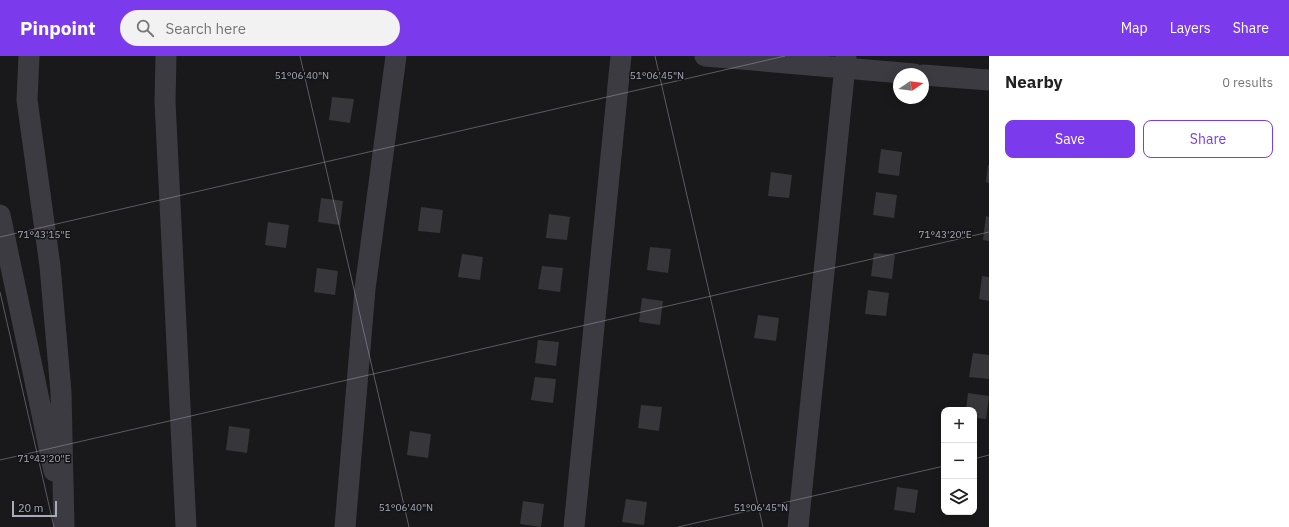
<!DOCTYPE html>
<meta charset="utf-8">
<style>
:root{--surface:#fff;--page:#f2f2f2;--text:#222;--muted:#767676;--line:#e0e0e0;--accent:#7c3aed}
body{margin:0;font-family:"IBM Plex Sans",sans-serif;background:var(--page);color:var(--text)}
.controls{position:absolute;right:12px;bottom:12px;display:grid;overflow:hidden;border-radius:8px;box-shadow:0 2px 10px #0003}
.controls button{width:36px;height:36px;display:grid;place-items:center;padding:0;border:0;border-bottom:1px solid var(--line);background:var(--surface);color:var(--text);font:20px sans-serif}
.compass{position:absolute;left:893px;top:12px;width:36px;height:36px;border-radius:50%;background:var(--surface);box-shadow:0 2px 10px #0003;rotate:77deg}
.scale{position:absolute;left:12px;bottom:10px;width:45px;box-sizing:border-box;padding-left:4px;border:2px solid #aab;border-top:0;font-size:11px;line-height:14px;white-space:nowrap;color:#aab;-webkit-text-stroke:3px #141416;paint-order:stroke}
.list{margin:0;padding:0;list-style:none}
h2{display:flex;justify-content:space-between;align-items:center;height:52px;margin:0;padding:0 16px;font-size:17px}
h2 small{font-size:13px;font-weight:400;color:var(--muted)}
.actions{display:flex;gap:8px;padding:12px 16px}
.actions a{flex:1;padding:9px 0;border:1px solid var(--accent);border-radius:8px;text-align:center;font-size:14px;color:var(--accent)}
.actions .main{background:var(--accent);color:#fff}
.icon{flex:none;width:22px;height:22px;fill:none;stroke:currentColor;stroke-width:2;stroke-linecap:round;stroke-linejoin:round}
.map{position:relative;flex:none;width:989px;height:471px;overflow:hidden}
header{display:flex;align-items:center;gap:24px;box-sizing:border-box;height:56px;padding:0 20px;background:var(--accent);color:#fff}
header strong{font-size:19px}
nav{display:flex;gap:22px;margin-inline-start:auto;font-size:14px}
.search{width:280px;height:36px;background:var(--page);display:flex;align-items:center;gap:10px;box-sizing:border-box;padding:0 14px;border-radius:22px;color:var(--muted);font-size:15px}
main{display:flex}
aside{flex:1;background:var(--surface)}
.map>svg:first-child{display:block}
.building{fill:#37363a}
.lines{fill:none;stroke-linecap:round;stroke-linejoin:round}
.minor{stroke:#3c3b42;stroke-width:21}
.ticks{fill:none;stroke:#aab;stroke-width:1;stroke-opacity:0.45}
.ticks-label{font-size:10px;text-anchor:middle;fill:#aab;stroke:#141416;stroke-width:3;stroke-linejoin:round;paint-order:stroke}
</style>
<header>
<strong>Pinpoint</strong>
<div class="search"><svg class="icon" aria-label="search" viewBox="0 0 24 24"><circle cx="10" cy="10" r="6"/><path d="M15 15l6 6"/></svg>Search here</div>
<nav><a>Map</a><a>Layers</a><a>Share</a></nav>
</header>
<main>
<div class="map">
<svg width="989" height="471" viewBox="0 0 989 471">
<rect width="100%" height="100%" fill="#19191b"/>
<!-- building -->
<path class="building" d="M332,41l22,2 -4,24 -21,-3z
M881,93l21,3 -3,24 -21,-3z
M988,109h1v18l-3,-1z
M771,116l21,3 -3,23 -21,-2z
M876,136l21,3 -3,23 -21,-3z
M321,142l22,3 -3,24 -22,-3z
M421,151l22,3 -3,23 -22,-2z
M549,158l21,3 -3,23 -21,-2z
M986,160l3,1v24l-6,-1z
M268,166l21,3 -3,23 -21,-3z
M650,191l21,2 -3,24 -21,-3z
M874,197l21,2 -3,24 -21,-3z
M462,198l21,3 -3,23 -22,-3z
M542,210l21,2 -3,24 -22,-3z
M317,212l21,3 -3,24 -21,-3z
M982,220l7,1v24l-10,-2z
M868,234l21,3 -3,23 -21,-2z
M642,242l21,3 -3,24 -21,-3z
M758,259l21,3 -3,23 -22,-3z
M538,284l21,2 -3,24 -21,-3z
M973,297l16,2v24l-20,-2z
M535,321l21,2 -3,24 -22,-3z
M968,337l21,3 -3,23 -12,-1v-8h-8z
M641,349l21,2 -3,24 -21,-3z
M229,370l21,3 -3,24 -21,-3z
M410,375l21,3 -3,24 -21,-3z
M897,431l21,3 -3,23 -21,-3z
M626,443l21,3 -3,23 -22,-3z
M523,445l21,3 -3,23 -21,-3z"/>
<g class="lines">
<!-- minor -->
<path class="minor" d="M29,0l-2,44 23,166 11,126 3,135
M166,0l-1,46 21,425
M705,0l209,18
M923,19l66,5
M0,159l54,256
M345,471l20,-238 31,-233
M574,471l47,-471
M798,471l48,-471"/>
</g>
<!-- ticks -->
<path class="ticks" d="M300,0l109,471M655,0l108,471M0,181l785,-181M0,236l54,235M974,403l15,-4M0,404l989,-228M678,471l266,-61"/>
<g class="ticks-label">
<text x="302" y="23">51°06'40"N</text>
<text x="657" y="23">51°06'45"N</text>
<text x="945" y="182">71°43'20"E</text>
<text x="44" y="182">71°43'15"E</text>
<text x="44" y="406">71°43'20"E</text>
<text x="406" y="455">51°06'40"N</text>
<text x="761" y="455">51°06'45"N</text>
</g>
</svg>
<div class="controls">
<button>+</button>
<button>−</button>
<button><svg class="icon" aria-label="layers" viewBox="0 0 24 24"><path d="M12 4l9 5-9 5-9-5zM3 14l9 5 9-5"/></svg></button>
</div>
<svg class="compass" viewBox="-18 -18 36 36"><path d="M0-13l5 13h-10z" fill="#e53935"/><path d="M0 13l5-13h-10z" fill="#767676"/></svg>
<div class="scale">20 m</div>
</div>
<aside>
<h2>Nearby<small>0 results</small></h2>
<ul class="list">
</ul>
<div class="actions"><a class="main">Save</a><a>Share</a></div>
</aside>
</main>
